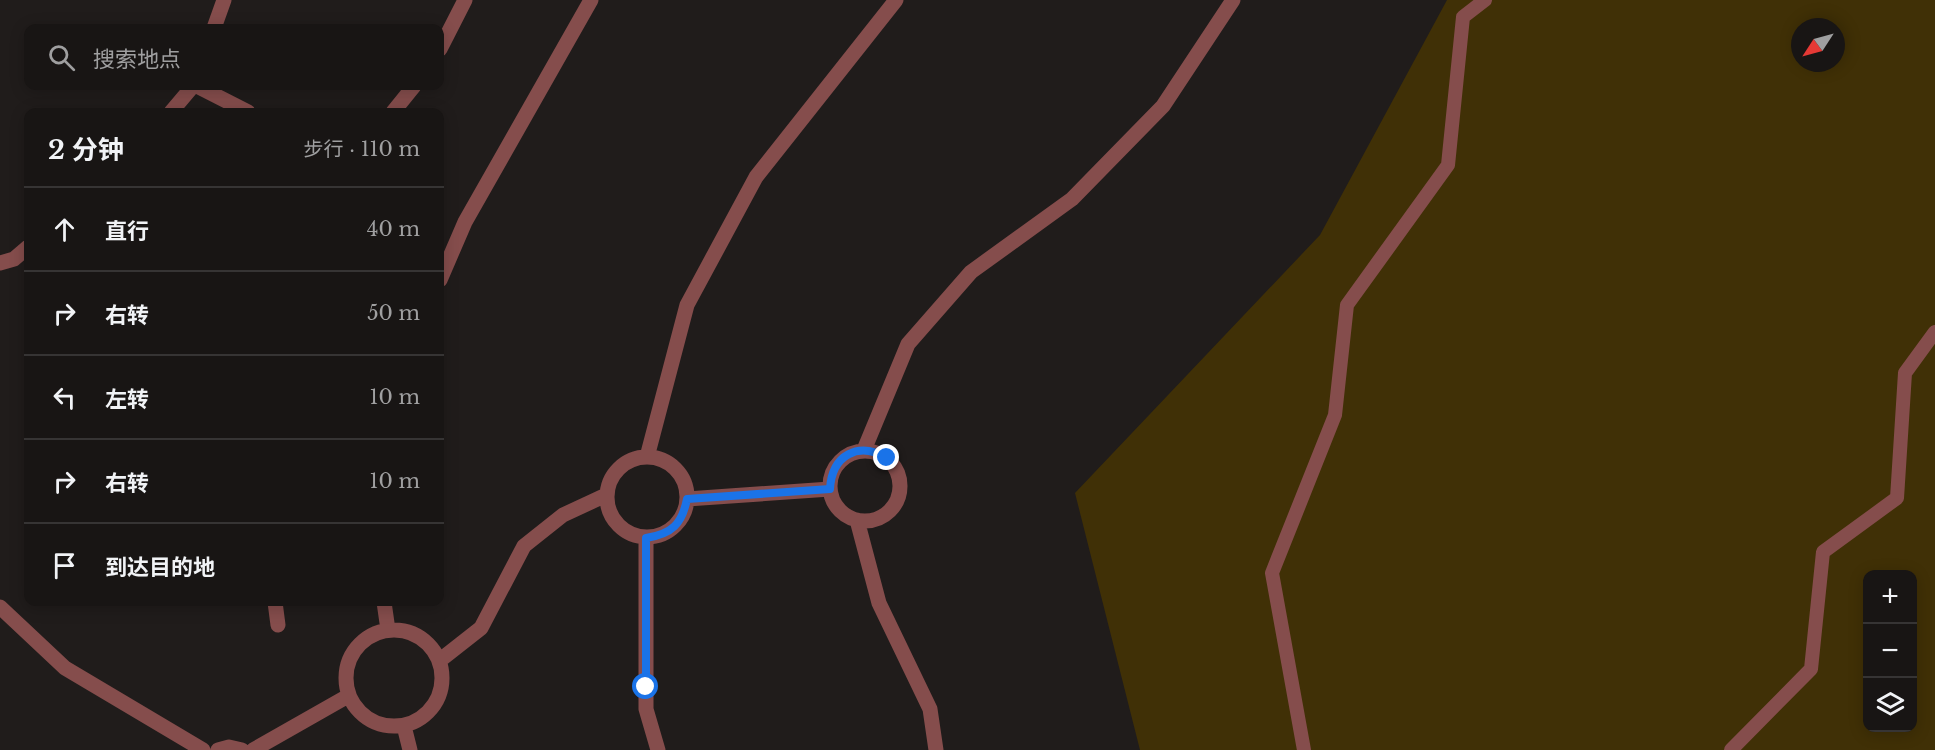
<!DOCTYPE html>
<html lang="zh">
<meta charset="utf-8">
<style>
:root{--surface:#181514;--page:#211e1d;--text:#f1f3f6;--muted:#9f9fa0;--line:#363434}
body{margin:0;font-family:"Libre Baskerville","Noto Sans SC",serif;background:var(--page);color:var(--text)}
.controls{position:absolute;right:18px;bottom:18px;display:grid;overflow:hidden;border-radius:12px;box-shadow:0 3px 15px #0003}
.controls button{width:54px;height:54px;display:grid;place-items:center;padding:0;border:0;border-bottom:2px solid var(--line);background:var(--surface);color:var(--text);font:30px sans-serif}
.compass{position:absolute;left:1791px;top:18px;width:54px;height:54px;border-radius:50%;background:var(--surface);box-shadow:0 3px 15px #0003;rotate:234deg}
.stop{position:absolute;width:18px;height:18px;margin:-14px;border:4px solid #1a73e8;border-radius:50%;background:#fff}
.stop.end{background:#1a73e8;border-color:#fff;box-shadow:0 2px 6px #0008}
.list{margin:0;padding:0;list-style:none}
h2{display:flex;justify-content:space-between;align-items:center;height:78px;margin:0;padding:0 24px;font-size:26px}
h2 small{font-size:20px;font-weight:400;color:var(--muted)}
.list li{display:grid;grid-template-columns:39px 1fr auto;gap:18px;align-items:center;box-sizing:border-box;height:84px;padding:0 24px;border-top:2px solid var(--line)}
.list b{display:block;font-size:22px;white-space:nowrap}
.list em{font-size:20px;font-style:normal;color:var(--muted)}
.icon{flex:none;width:33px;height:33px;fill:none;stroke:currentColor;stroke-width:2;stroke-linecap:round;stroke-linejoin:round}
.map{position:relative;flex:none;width:1935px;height:750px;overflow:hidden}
.search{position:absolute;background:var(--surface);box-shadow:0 3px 15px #0003;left:24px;top:24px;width:420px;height:66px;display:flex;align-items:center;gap:15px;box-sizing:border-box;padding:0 21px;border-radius:12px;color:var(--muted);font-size:22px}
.panel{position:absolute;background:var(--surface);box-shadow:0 3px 15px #0003;left:24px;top:108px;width:420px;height:498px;border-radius:12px}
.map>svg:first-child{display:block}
.green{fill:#403006;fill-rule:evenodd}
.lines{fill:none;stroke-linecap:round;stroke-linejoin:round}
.service{stroke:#854d4c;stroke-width:14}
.minor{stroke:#854d4c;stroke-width:15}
.route{stroke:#1a73e8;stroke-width:8}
</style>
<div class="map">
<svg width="1935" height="750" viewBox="0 0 1935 750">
<rect width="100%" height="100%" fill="#201c1b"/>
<!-- green -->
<path class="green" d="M1447,0h488v750h-795l-65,-257 245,-258zM1800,27h36v36h-36zM1868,574h44v154h-44z"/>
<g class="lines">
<!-- service -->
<path class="service" d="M1304,750l-32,-177 63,-158 12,-110 101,-140 15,-148 22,-17
M1731,750l80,-81 12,-117 74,-54 8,-125 30,-41"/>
<!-- minor -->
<path class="minor" d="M214,28l10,-28
M440,49l25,-49
M197,86l51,26
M171,112l22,-26
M393,112l21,-26
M0,263l14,-4 14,-12
M440,280l25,-58 126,-222
M864,450l44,-106 63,-72 101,-73 91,-93 70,-106
M830 486a35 35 0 1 1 70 0a35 35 0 1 1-70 0Z
M607 497a40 40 0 1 1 80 0a40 40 0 1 1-80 0Z
M647,457l40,-152 69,-128 140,-177
M687,499l143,-10
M857,520l22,83 51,106 6,41
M646,538v171l12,41
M275,602l3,23
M384,602l4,28
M0,607l65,61 138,82
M346 678a48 48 0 1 1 96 0a48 48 0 1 1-96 0Z
M439,661l42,-33 43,-82 39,-31 43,-20
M404,726l6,24
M218,750l11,-3 13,3
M253,750l95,-54"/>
</g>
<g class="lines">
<!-- route -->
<path class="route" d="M646,687v-149c26,-4 36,-14 41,-39l143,-10c2,-34 28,-48 57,-31"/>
</g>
</svg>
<div class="controls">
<button>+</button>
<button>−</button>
<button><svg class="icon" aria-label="layers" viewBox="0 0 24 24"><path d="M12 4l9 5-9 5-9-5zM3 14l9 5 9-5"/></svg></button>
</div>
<svg class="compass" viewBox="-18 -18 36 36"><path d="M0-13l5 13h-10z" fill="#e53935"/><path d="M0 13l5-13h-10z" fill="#9f9fa0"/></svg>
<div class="stop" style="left:646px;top:687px"></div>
<div class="stop end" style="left:887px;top:458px"></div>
<div class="search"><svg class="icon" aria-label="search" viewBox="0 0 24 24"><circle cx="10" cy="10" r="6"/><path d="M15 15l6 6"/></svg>搜索地点</div>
<section class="panel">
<h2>2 分钟<small>步行 · 110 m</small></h2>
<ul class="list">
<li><svg class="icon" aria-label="ahead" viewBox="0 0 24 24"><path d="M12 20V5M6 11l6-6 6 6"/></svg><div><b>直行</b></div><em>40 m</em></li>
<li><svg class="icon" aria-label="right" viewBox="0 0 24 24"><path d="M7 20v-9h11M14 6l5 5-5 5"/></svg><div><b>右转</b></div><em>50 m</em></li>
<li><svg class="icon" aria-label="left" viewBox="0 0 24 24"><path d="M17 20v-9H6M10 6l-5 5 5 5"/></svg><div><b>左转</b></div><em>10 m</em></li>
<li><svg class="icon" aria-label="right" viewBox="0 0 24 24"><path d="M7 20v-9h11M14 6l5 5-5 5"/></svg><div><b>右转</b></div><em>10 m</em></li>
<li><svg class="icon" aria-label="arrive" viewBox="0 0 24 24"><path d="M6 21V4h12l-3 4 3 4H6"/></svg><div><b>到达目的地</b></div></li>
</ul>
</section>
</div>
